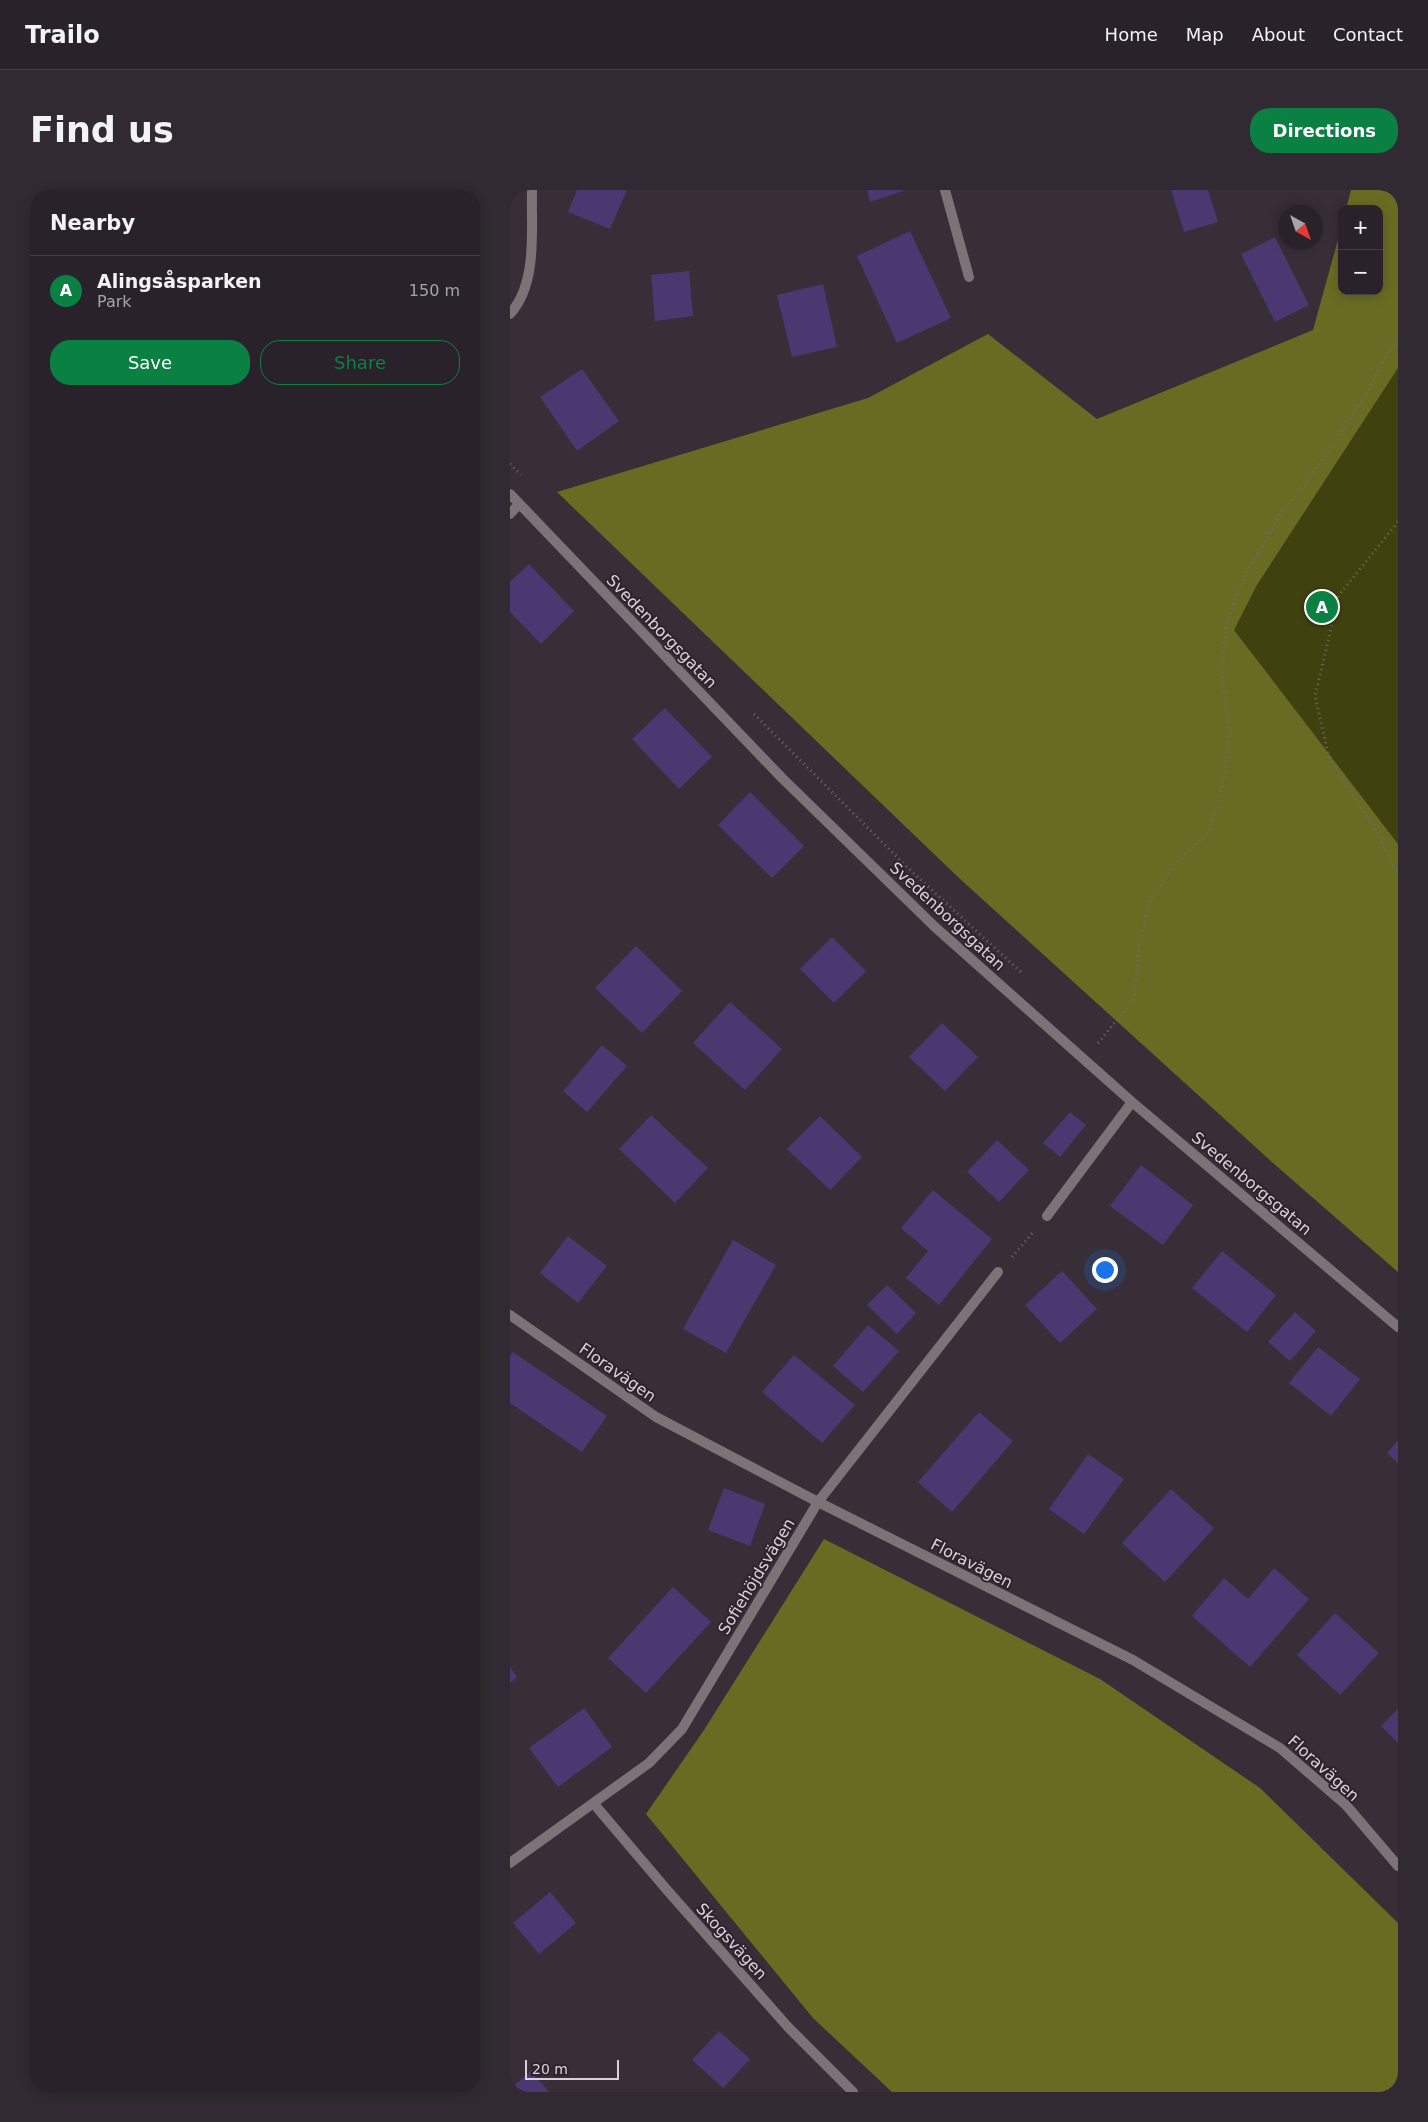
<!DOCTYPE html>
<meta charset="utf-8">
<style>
:root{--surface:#29222a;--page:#312a32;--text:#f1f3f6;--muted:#a5a4a8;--line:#453f47;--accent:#0b8043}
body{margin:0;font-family:"DejaVu Sans",sans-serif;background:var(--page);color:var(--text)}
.controls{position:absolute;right:15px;top:15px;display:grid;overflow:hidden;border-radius:10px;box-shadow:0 2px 12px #0003}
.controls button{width:45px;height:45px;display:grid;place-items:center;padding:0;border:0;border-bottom:1px solid var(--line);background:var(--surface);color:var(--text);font:25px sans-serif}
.compass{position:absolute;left:768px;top:15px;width:45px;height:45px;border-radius:50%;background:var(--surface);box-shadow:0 2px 12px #0003;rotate:140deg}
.scale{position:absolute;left:15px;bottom:12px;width:94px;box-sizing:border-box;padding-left:5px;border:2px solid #d9d3d9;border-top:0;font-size:14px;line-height:18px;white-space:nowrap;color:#d9d3d9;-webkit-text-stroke:4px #2d242e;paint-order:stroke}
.you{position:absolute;left:594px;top:1079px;width:18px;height:18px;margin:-12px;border:4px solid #fff;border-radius:50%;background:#1a73e8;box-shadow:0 0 0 8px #1a73e833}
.badge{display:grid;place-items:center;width:32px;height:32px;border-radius:50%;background:var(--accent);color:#fff;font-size:16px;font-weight:700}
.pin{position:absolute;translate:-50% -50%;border:2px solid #fff;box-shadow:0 1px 5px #0006}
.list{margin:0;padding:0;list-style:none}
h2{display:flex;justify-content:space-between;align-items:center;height:65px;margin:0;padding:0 20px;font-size:21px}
h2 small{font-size:16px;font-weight:400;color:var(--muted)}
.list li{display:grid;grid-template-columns:32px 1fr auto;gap:15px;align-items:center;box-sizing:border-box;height:70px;padding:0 20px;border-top:1px solid var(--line)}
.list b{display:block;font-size:19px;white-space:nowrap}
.list p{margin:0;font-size:16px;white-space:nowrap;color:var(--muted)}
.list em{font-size:16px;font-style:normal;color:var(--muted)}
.actions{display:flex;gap:10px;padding:15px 20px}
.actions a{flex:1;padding:11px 0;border:1px solid var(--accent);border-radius:20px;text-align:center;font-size:18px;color:var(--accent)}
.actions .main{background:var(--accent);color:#fff}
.map{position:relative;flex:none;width:888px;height:1902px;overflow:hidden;border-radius:20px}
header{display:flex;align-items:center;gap:30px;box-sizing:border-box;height:70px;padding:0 25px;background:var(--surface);border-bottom:1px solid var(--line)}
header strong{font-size:24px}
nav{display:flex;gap:28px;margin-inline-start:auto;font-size:18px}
.intro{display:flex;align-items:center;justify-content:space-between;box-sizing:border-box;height:120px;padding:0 30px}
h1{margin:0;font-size:35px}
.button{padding:12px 22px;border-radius:20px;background:var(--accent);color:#fff;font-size:18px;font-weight:700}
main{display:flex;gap:30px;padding:0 30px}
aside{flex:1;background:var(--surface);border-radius:20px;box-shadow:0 2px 12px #0003}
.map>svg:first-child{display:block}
.green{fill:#3f410e}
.forest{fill:#686c23}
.building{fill:#4b3871}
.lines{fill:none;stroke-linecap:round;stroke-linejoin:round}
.path{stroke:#6f6870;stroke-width:3;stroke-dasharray:1 4;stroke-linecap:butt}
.street{stroke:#7b7375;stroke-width:10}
.labels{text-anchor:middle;stroke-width:4;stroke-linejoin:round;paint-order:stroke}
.street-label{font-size:16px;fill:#d9d3d9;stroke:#2d242e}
</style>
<header>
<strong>Trailo</strong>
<nav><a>Home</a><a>Map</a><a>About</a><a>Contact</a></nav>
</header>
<div class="intro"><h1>Find us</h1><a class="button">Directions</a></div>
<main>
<aside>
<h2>Nearby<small></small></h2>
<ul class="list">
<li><span class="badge">A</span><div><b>Alingsåsparken</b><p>Park</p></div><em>150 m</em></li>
</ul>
<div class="actions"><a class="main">Save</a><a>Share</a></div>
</aside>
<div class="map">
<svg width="888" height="1902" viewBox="0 0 888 1902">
<rect width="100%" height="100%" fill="#372e38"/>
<!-- green -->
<path class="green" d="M888,178v476l-165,-214 24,-45z"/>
<!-- forest -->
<path class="forest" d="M841,0h47v178l-141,217 -23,45 164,214v428l-125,-109 -314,-285 -402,-386 311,-94 120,-64 109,85 216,-89 29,-105v66h37v-82h-33z
M314,1349l276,140 160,109 138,135v169h-506l-79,-74 -167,-204 58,-84z"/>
<!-- building -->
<path class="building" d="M67,0h50l-17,39 -42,-17z
M357,0h39l-36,12z
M661,0h37l10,32 -34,10z
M400,41l41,87 -54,25 -40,-87z
M765,47l34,68 -34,17 -34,-68z
M179,81l4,45 -38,5 -4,-46z
M313,94l14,63 -45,10 -15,-62z
M72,179l37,52 -42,30 -37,-54z
M19,374l45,47 -33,33 -31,-32v-30z
M155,518l47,49 -33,32 -47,-50z
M240,602l54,54 -32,32 -54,-53z
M322,747l34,34 -32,32 -34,-34z
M126,756l46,45 -40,42 -47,-45z
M220,812l52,47 -37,41 -52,-47z
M432,833l36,34 -33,34 -36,-34z
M92,855l25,21 -40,46 -24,-21z
M560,922l16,13 -26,32 -17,-14z
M141,925l57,53 -33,35 -56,-54z
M310,926l42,41 -32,33 -43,-41z
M487,950l32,30 -30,32 -32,-30z
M631,975l52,40 -30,40 -53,-39z
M423,1000l59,49 -53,66 -33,-27 22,-27 -27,-23z
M58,1046l39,30 -29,37 -38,-30z
M223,1050l43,25 -50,88 -43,-24z
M712,1061l54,44 -29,37 -55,-44z
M552,1081l35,38 -37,34 -35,-38z
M377,1095l29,28 -19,21 -30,-29z
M785,1122l21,19 -26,30 -22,-19z
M358,1135l31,26 -36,41 -30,-26z
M808,1157l42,32 -29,37 -42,-33z
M3,1162l94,64 -25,36 -72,-49v-47z
M284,1165l61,50 -33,38 -60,-51z
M469,1222l34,29 -61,71 -34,-30z
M888,1250v23l-11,-10z
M578,1264l36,25 -40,55 -35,-25z
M214,1298l41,16 -15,42 -42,-16z
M661,1299l43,39 -49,54 -43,-39z
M764,1378l35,31 -59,68 -58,-51 32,-38 24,21z
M163,1397l38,35 -65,71 -38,-35z
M825,1423l44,40 -39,42 -43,-40z
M0,1477l7,10 -7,6z
M74,1518l28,39 -54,40 -29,-39z
M888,1519v34l-17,-17z
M40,1702l26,31 -37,31 -26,-31z
M209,1841l31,28 -27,29 -31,-28z
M21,1881l18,21h-39v-3z"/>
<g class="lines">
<!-- path -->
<path class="path" d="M0,274l11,11
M888,332l-59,73 -24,101 14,62 41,63 28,52
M244,524l152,152 117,108
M588,853l36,-44 5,-50 10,-47 24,-36 37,-35 14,-54 6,-43 -8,-60 4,-46 14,-43 38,-67 41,-53 48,-72 20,-40 11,-9
M502,1067l22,-26"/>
<!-- street -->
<path class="street" d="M435,0l24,87
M0,124c28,-31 21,-84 22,-124
M0,304l272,284 153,149 197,175 266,225
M0,324l9,-10
M537,1026l85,-114
M0,1125l146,102 162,85 315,158 147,88 66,57 52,61
M84,1614l73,86 121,137 65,65
M0,1673l139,-100 33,-34 136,-227 180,-230"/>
</g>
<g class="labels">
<!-- street labels -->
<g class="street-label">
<text transform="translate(152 441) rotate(46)" y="6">Svedenborgsgatan</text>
<text transform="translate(438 726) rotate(43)" y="6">Svedenborgsgatan</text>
<text transform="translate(742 993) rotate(40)" y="6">Svedenborgsgatan</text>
<text transform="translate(108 1182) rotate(35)" y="6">Floravägen</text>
<text transform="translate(462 1373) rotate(27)" y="6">Floravägen</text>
<text transform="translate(246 1386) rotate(-59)" y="6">Sofiehöjdsvägen</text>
<text transform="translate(814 1578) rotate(42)" y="6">Floravägen</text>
<text transform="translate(222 1751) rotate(48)" y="6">Skogsvägen</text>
</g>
</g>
</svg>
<div class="controls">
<button>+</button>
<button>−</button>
</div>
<svg class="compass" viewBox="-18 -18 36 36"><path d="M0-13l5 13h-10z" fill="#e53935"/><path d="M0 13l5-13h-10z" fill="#a5a4a8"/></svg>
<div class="scale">20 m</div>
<div class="you"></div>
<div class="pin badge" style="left:812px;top:417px">A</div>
</div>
</main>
